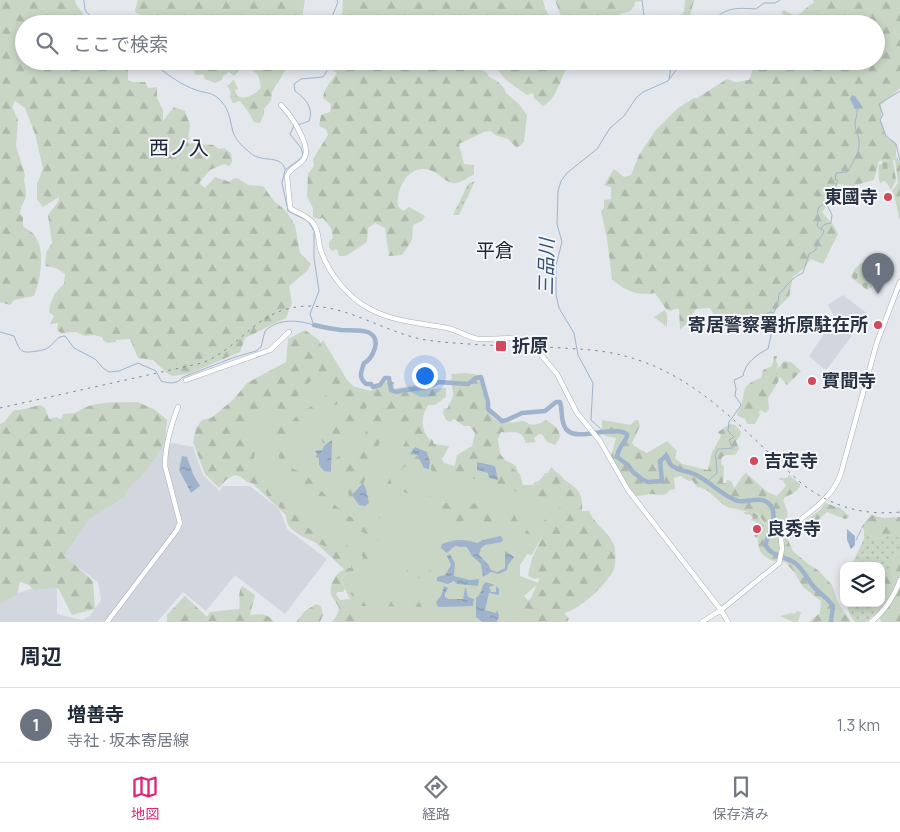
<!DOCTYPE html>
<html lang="ja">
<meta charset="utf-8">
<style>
:root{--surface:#fff;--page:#f6f6f7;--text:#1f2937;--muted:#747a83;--line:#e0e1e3;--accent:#db2777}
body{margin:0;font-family:Manrope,"Noto Sans JP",sans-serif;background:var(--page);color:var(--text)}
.controls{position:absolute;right:15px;bottom:15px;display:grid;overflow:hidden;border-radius:10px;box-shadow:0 2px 8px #0003}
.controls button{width:45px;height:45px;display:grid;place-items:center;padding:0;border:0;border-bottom:1px solid var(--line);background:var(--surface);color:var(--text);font:25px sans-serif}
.you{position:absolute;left:424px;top:375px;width:18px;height:18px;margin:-12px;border:4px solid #fff;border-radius:50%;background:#1a73e8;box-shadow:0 0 0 8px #1a73e833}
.badge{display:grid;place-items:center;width:32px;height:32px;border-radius:50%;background:var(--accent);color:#fff;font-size:16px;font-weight:700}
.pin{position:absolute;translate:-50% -41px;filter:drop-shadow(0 1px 2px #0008)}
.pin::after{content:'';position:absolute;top:26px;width:18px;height:15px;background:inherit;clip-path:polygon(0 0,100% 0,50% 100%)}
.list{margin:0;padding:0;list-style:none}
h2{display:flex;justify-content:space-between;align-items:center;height:65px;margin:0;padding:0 20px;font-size:21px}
h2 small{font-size:16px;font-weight:400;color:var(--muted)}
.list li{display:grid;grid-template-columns:32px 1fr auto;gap:15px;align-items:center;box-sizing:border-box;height:75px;padding:0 20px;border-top:1px solid var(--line)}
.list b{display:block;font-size:19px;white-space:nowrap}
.list p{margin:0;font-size:16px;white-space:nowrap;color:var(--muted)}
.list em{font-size:16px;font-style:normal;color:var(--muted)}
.icon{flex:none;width:28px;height:28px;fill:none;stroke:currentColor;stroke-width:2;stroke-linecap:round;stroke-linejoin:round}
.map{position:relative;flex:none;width:900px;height:622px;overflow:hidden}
.search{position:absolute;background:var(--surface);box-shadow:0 2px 8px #0003;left:15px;right:15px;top:15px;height:55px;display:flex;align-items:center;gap:12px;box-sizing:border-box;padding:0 18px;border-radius:28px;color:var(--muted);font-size:19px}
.sheet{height:140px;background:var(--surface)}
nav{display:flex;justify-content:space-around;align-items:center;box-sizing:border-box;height:70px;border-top:1px solid var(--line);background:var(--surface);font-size:14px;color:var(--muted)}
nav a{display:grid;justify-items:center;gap:2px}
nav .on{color:var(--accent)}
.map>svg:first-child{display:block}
.built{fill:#d2d6de}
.grass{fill:#c9d6c5}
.forest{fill:url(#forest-firs)}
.cemetery{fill:url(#cemetery-stones)}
.park{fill:url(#park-dots)}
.water{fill:url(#water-ripples)}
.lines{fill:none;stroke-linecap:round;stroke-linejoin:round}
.stream{stroke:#9fb4cc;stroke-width:1}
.river{stroke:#9fb4cc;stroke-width:4.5}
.secondary-casing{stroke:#a9aeb7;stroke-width:5.5}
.secondary{stroke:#fff;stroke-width:4.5}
.rail{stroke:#7d8696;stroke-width:1;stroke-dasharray:2.5 5;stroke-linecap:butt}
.poi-dot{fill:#d1495b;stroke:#f4f6f9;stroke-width:2}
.labels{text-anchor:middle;stroke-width:4;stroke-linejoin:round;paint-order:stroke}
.poi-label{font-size:18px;font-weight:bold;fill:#2b3445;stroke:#f4f6f9;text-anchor:start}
.neighbourhood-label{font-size:19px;fill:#1d2536;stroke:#f4f6f9}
.water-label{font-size:19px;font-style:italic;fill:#34527a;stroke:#f4f6f9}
.quarter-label{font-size:20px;fill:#1d2536;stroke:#f4f6f9}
</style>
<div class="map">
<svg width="900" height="622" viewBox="0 0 900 622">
<defs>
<pattern id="forest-firs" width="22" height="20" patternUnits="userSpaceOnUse" patternTransform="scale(1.25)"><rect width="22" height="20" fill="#c9d6c5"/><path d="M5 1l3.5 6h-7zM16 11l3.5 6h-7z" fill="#adb8ab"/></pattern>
<pattern id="cemetery-stones" width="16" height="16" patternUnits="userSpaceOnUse" patternTransform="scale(1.25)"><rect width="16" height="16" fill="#c9d6c5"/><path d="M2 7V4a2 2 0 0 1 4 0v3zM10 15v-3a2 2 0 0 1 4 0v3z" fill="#adb8ab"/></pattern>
<pattern id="park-dots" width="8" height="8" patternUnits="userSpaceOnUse" patternTransform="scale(1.25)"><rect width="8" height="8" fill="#c9d6c5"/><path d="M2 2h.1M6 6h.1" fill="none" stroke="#adb8ab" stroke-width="1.8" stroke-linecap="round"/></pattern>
<pattern id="water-ripples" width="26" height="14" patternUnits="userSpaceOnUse" patternTransform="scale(1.25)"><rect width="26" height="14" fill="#9fb4cc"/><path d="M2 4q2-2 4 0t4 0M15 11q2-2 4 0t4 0" fill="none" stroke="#8293a7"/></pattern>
</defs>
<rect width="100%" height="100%" fill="#e4e7ec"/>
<!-- built -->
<path class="built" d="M843,295l25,19 -41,55h-3l-15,-13 26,-38 -7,-13z
M172,443l21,4 10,28 17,16 3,-5h27l29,23 8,20 40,30 -42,55 -50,-39 -29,36 -23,-19 -26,30h-157v-21l8,-5 26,-8 23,-3v29l25,6 8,-4 11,-16 -3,-18 -37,-28 25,-36 60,-66z"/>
<!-- grass -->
<path class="grass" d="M323,340l24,40 19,19h20l33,38 16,9 9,17 10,3c4,-4 7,-9 12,-11 13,-6 38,4 50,11l6,19 18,5 11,-23 22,22 6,15 -33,19 -6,17 -8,15 -5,-1 -7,11v11l19,7 -15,13 7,7 -7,19h-171l4,-7 -16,-35 5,-9 -91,-85 -34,-49 81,-69z
M797,611l4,1 -3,10h-5l-13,-6 12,-3 2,1z"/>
<!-- forest -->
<path class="forest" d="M0,0h75l1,4 8,11h4l7,9h-71v37h101l3,9v10l4,2h13l3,6 9,-1v11l6,12v11l11,-14 11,4 5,14 -2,18 25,2 6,4 5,-1 7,5c0,6 3,9 -2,13l-5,-2 -14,6 -11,13 6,5 10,-11 15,5 4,-4 5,1 9,6 15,1 11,15 12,10 9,14 5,28 11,11 -4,7 -18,15 3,17 -6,15 -41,20 -5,14 -52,22 -15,2 -5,-2 -15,-14 -15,-2 -8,-19 -14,1v2l-8,1 -4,-2 -2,-4 -8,-2 -9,1 -9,-4 -15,1 -4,-3 1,-7 -8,1 4,-8 -5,-4c3,-14 4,-18 15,-28l1,-10 -9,-6 -11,-2 1,-13 6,-10 -4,-28 10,-13 1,-5 -16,10 -6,-8v-14l6,-17 -8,-34 -10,-26 -10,-7 -3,6 6,13 -2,26 9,29c-3,7 2,12 1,20 -1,7 -5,9 -6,19l3,3v9c4,4 10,6 12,10 11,15 5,45 -1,60l-20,4 -4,5 -10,-3z
M138,0h167l-4,24h-128l-4,-6 -23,-1 -10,-4 -1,-3z
M343,0h200l2,8 8,16h-213l2,-6z
M555,0h86v1l-6,1 -1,5 -4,4 -10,3 -4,10h-50l-6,-10z
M685,0h9l-4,16 -3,2 -3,6h-6l2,-8 4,-4z
M813,0h87v88l-19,17 1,10 -2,5c6,7 2,12 8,19l4,1 4,3v13l4,6v58l-6,-25 -2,-4 6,-8 -3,-23 -16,1 -5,19 -22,6 -14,-2 -3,12 -13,16 12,14 4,8 -15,30 -12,-5 -9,11 -9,7 -4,20 -17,16 -5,11 -7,7 -8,1 -11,-18 -22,4 -4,10 -6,-1 4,-14 -3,-5 -14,1 -10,15 -6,6 -1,-21h-5l-3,2 -5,-2 -11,-16c-18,3 -30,-2 -43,-14l-5,-40 -6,-28 3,-3v-8l7,-1v-12l-7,-2 10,-16 10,8 7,-2 8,-20 16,-24 23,-23 16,-10h3l30,-19 9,3 13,-2 4,-11h-21l-2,-2 2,-6h144v-37h-80l-1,-5 -13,-5v-3l2,-1c18,12 17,-2 30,-7z
M187,61h49l2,11 -4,4 -5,-4 -6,4 -1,4 -7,3 -10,-4 -2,-5 -7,1 -2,-3 1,-4z
M247,61h44l-19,31 -1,9 -7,8v5l-4,9 -6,-1 -5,-9 -9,-12 -7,2 -3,-6 1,-5 -4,-6 3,-2 3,-4h1l4,9 -3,1 2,6c9,4 18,-1 24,-9l-3,-12 -5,-4 -1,-9z
M331,61h151l-1,4 2,6 4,2 2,4 8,4 7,7 2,5 13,11 8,11 -3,27 -7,6 -9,-9 -13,-4 -4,-4 -7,1 -25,12 5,20 10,1v9c-5,3 -16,11 -22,9 -9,-2 -16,-14 -28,-14 -18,-1 -28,22 -26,37l5,5 6,-4 16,9 -3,5 -9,4 -1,15 -10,15 -13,1 -4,-28 -10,-5 -7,5 -1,14 -21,14h-7l-2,-7 -5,2 -3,-4v-5l4,-4 -2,-10 -8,-10 -5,1 -5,-2v-9l-6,-12 1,-22 6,-8 -1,-7 15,-24 -2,-6 -7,-3 2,-11 9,-3 1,-8 -8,-6c1,-10 8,-17 14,-25l-6,-4z
M490,61h78c-2,8 -11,32 -16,37 -2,3 -6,6 -9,8l-9,-8 -1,-5 -6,2 -21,-15z
M665,310l2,4v13l-13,-10z
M305,330l14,10 6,15 27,31 19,5 14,-9h9v7l20,-4 17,4 15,-1v9l-11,8h-7c-7,12 -8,24 2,35l2,-1 2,5 15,2c-2,6 -6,9 -8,15 -2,5 -1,8 -5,13l-5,-4c1,-10 -2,-18 -9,-25h-7l-4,4 1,4 10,6 4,9 -2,3 -4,2 -15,-7 -4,5 1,3 -14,3 -1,-2 1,-6 12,-4 3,-9 -2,-6 7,-13 -2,-6 -10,-3 -6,-8 -6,2c-2,11 -4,22 -9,33 -2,5 -8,8 -12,12l3,11 -3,6 -10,10 6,10 -1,4 -6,-2 -10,-34 -10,-1 2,-11 6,-5 12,-4 5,-5 3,-9 5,-3 11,-33 -3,-2 -18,23 -11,21 -3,2 -18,-2 -2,-5 13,-17 15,-16 -3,-3 -19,5c-5,7 -10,18 -20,18l-1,6 -15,11 -2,9 4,8 -7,4c-10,-4 -6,-7 -9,-14 0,-1 -2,-2 -3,-3 -4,-7 0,-15 2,-21l11,-3 5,1c3,-12 29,-17 37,-33 -1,-9 -5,-10 -13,-13 -10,5 -19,25 -31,34l-10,-2 1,3 -1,1 -17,-4 -6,4 -6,22 10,12 -3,16 7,14 15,19 23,21 8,3 -3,5 7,4 3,-2 23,15 10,2 13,14 -4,12 -11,5 -3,4 4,10 -2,3h-5l-2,2 4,6 9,-1c7,7 12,13 7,23h-24l5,-7 2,-7c-2,-5 -7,-10 -8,-14 -2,-13 8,-26 20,-26v-4l-7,-4 -8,1 -5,-5 -1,-7c-14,-8 -32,-11 -42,-24 -2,-4 -1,-8 -3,-12 -3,-6 -10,-9 -14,-13 -4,-3 -6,-10 -8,-14l-16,-4 -6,-5 -6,-2 -8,4 -8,9 -14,-14 -12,-32 3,-14 6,-8 9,-2 5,-4 18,-15 13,-16 39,-21 2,-23z
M774,356h3l-1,5 2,4 -1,6 3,3 -2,8 -10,16 1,11 -3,4 -6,-3 -1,2 1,3 -5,9h-8l-2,-5 -7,-3 -1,-3c12,-14 -2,-27 24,-35l2,-8 9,-4z
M466,373l14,2c1,10 4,19 6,28 5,22 18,21 38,18 8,6 13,4 22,-1 7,4 13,8 14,17l-5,8 -8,-3 -5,-8h-3l-5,4 2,4 -10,1c-5,-16 -13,-9 -25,-11l-3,7 2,15 12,14 8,6 3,11h10l2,-3c4,0 8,-5 10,-9h13c3,2 5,6 8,8 13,8 17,13 16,30h7c6,14 19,20 25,34 2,5 2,21 -1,26 -7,14 -34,39 -49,42l5,6 -2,3h-48l6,-19 6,-5 8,-18v-2l-5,1 -6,-3c1,-5 2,-11 4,-17 4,-12 14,-22 8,-35l6,-5h6l4,-3 4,-9 -2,-8 -3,-1 -19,6c-26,-21 -51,-23 -83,-29l4,-20 15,-9 3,-13 -5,-7h-6l-10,-7 -4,3 -4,-2 -3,-7 1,-4 4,-1c0,-3 2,-5 3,-7 4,-6 1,-15 -1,-21l2,-2 -1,-4z
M137,402l17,7 13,11 -2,23 -12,18 -13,17 -10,8 -6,11 -35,22 -25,36 29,26 2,28 -23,6 -14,-27 -20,1 -3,2 -6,-6 -9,-3 -3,12 -17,10v-180l4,-2 10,-12h6l20,-5 5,3 4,11 8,-2 2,2 3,-1 1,-4c16,0 13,-3 26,-8 15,-5 33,-3 48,-4z
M602,420l28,5 6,-5h2l2,6 -8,17 2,3 13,7 20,-12 10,10 -2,7 7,6 26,6 4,-18 9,-16 -3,-4 12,-8 5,1 6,7 -1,4 -4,5 3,8 -4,6h-9l-4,2 -1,7 3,3 -1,16h3l1,-3c6,0 5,4 7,8 5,-5 8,-13 12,-15l21,19 10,4 9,-10 -3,-6h-4l1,-2h7l2,-3 11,9v2c-7,11 -12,7 -17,14 8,17 4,18 -2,34l7,6 5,11 14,12 12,8 13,14 6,18 13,19h-42l11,-9 1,-12 -18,-14 -9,-15 -9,-10c-14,1 -28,-6 -27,-23 1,-5 6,-10 7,-15l-7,-10 -6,-3c-6,1 -7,0 -12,-1 -6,-2 -10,-1 -16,-5 -8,-6 -17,-18 -27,-18l-5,-7 -3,1 -9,-5 -6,2 1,11 -5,1c-6,8 -11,4 -20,4 -5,1 -9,2 -13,2l-10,-10 -16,-30 5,-18 -11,-2 -3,-4z
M291,465l2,4 11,4 34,35 5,1 4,6 6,3 2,5c11,3 21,9 32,13l3,8 9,6 8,11 16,5 4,4 5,1v2l-20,-3 -8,-7 -7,-13 -56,-29 -37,-33 -5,-7 -11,-4 -3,-5 1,-6z
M386,477l4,2 2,6 12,-1 8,5 23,9 6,6c7,-3 14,1 22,-1l6,3c11,-7 13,-2 20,6h17l9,3 2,6 8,-2 -2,6 8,10 6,-1 2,4 -6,2 -5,-2 -4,-8 -5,-3 -25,-3 -21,-5 -16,3 -21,-15 -38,-18 -5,5 -6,-3 -3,-9z
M389,496l1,1c0,9 -11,14 -4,22h10l15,8 4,9 -2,2 -34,-20 -1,-8 6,-12z
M825,503l15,5 9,8 -1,2 -3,1 -18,-7c-7,6 -12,13 -21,12l-1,-3 15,-11z
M871,515l13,3 16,-1v20l-12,-2 -8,4 -8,-1 -1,-4 -7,-3 -2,-5z
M363,548l14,7 10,8h10l4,3c-13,4 -18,-1 -31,-5l-8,7 1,4 -14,17 -3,-3 -2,-7 14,-6 5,-15 -3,-7z
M900,552c0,8 0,17 0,24 -2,10 -18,36 -26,41l1,-14h6v-28l6,1 6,-18z
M407,570l7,4h13l3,6 -17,-3 -7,-5z
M242,586l13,9 -5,20c11,-1 17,-2 24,7h-107v-7l18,-19 22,21 3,-5 29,-3c2,-8 -2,-15 3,-23z
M900,587v35h-19l-1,-4z
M352,591l10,12 12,-7 11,5 11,-2 8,2 22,-3 3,4 -5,5 -61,-1c-6,-2 -9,-6 -12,-12z
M316,604l5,2 2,9 -3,7h-24l9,-11z"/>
<!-- cemetery -->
<path class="cemetery" d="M893,160l3,20 -5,10 -4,-7 -3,-2 -4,2c-2,-5 -2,-11 -1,-18l3,-1v-3z
M863,262l4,2 12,15 -8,9 -4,2 -16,-13 4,-9z
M784,361l7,1 10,9 -14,14 -12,-13z
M752,511l6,4 6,10 -2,6 -5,7 -3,-2 7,-7 -6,-6 1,-1 -5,-2 2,-2 -4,-4 -3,1 -3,-3z"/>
<!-- park -->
<path class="park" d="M475,181l-16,34h-6l15,-31z
M864,531l7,3 1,4 8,1 8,-4 12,2v15l-7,6 -5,19 -7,-2v-9h-30l13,-27z
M847,603h28l-1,12 -8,7h-11l-6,-9z"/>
<!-- water -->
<path class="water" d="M852,95l3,1 8,12 -8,1 -5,-10z
M332,440l-1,32 -7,-1 -5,-6v-7l-3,-1 1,-3 -2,-3 7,-1 3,-5z
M415,447l12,5 3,10 -1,7 -5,-1 -7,-13 -7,-1z
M182,456l5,1 6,17 7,12 -9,7 -12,-23z
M477,462l18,4 3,14 -9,-2 -1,-5 -11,-3z
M363,483l3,6 3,14 -4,3 -6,-1 -7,-10z
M847,529l8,7v9l-4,4 -4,-9z
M500,536l3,2 -1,4 -17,3 -4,3 -2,7 9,9 3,6 6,2 8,-4v-17l9,6 -6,8 -1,5 -8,4 -8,-2 -8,5 -2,-13 -9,-8 -5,-9 -12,-1 -8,7 -6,-5 1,-4c12,-5 23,-5 35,-1l6,-3z
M450,554l5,9 -1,13 16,4 9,-1 -1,7 -21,-2 -3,-3 -6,3 -11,-3v-4l8,-2 6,-10 -4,-9z
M486,582l9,3 -6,2 2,5h5v-6l3,3v6l-10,-2 -4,17 11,3 1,-3 2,6 -2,6h-15l-6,-5v-19c7,-4 4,-12 10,-16z
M444,586l4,2 -3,6v3l4,2h14l2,-11h1l2,9 6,2 -1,7 -35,1 -2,-5 5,-6z"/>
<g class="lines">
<!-- stream -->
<path class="stream" d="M84,0l1,10c13,18 21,2 37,8l2,6
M642,0l2,16 7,8
M329,24l9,-22 -1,-2
M713,24c8,-18 27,-16 43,-15l8,-6h11l5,-3
M151,61c10,10 32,25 45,29 8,3 15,2 22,8 12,11 11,19 15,34 3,9 12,17 20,23 11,7 28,0 32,14
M669,79l3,-18
M900,91l-21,13 4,11 -3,5 6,16 10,8 4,17
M298,125l11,-4c5,-13 -4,-23 -14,-30l-1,-7 7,-5 22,-2 4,-6 -2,-10
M294,126l-4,8 11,14 2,7 -3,4 -15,11 -3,13 6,28 20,10 6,10v27l5,33 -9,23 3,9
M821,229l-4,-3 2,-9 -2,-4 2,-6 7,-4
M0,332l14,4c6,15 6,18 23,15 5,-1 9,-1 12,-4 6,-4 8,-11 16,-11l9,12 21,11 8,9 6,4 10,-1 19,-8 18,8 5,10c10,3 16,3 22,-4l52,-20 21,-6 5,-4 4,-16c14,-13 32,-11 49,-6
M603,431l-12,-11 2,-37 -15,-28 -4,-22 -15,-25 -3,-13v-30l6,-23 -5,-18 1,-33 3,-10 6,-8 30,-24 13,-21 14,-12 12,-18 7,-6 25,-11 11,-15 8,-5
M708,481l9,-8c-1,-6 0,-11 -2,-18l3,-6 15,-1 -4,-8 5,-3 -6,-6 1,-9 11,-15 1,-3 -6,-8 1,-7 -2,-9 9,-4c2,-13 14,-22 25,-27l5,-23 -7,-9v-3l4,-2 4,1 4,-11 1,-8c8,-8 13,-17 24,-21l6,-19 7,-4c-1,-11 6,-11 8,-19l-3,-2c2,-5 5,-5 10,-6l1,-8 -6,-12 8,-12 4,-11h-3l1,-7 11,-1c6,-9 14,-22 12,-32 -1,-6 -4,-9 -4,-16 0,-6 3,-8 2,-15
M867,522l5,-6
M862,528l2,-3
M856,540l5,-10
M812,622h6"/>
<!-- river -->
<path class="river" d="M314,325c8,2 18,4 27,5 12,1 39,-4 34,18 -2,6 -6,13 -11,15 -3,10 -6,13 2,21h5l2,3 7,-2 5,-7h4l2,12 5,2c12,-4 34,-2 42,-10l30,2 8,-6 5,-1 7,25v7l14,12 5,-1 15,-7 23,-2 11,-9h4c3,9 0,19 6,27 11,14 46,-5 61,5 1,6 -9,12 -10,23l11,8 5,7 10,8 5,2 14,-1 -2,-20 6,-5c2,2 3,7 5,9 6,6 18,6 25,10 15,7 26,21 42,26 9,2 18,-4 27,0 20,10 -2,40 1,45 5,10 21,11 29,17 8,6 13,17 19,24 6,7 14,11 19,19l-2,16"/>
<defs>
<path id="secondary" d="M281,105c9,9 33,43 22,55 -5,7 -13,7 -16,16l3,31 1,2c7,4 17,7 22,14 6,7 5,17 7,25 8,25 27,49 50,61 24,13 51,14 77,19 11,2 21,10 32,11 17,1 38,-5 53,5l25,30 20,39 23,28 28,49 93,120 7,12
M186,380l84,-30 19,-18
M107,622l70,-92 3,-7 -15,-57c0,-20 6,-41 13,-59
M702,622l19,-12 58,-47 3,-14 -1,-11 3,-5c21,-19 48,-32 57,-60l36,-131 23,-60
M871,622c13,-10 24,-27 29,-42"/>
</defs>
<!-- secondary casing -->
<use href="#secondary" class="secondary-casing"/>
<!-- secondary -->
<use href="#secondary" class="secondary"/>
<!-- rail -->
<path class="rail" d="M0,408l202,-45c36,-14 51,-47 89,-55 46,-10 87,22 130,31 20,4 40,4 60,6 37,1 74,2 110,5 94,9 144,73 209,132 29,24 63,34 100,30"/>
</g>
<!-- markers -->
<g class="poi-dot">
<circle cx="888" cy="197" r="5"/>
<circle cx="878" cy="325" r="5"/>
<rect x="495" y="340" width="12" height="12" rx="2.5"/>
<circle cx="812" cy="381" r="5"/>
<circle cx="754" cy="461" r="5"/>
<circle cx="757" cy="529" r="5"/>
</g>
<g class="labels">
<!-- poi labels -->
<g class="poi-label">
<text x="878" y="203" text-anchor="end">東國寺</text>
<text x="868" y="331" text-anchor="end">寄居警察署折原駐在所</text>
<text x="512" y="352">折原</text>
<text x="822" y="387">實聞寺</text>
<text x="764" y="467">吉定寺</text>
<text x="767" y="535">良秀寺</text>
</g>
<!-- neighbourhood labels -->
<g class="neighbourhood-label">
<text x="495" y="257">平倉</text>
</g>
<!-- water labels -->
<g class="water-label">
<text transform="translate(546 267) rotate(-89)" y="7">三品川</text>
</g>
<!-- quarter labels -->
<g class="quarter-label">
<text x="179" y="155">西ノ入</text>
</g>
</g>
</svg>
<div class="controls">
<button><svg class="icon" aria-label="layers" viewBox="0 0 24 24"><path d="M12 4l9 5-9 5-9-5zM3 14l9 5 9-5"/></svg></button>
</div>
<div class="you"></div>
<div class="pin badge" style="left:878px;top:294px;background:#6b7280">1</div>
<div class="search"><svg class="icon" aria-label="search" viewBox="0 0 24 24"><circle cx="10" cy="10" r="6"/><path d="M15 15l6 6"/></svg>ここで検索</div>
</div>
<section class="sheet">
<h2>周辺<small></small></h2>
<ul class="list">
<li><span class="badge" style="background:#6b7280">1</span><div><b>増善寺</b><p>寺社 · 坂本寄居線</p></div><em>1.3 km</em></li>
</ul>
</section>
<nav>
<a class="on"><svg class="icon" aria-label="map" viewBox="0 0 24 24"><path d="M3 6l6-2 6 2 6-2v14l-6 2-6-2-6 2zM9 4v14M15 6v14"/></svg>地図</a>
<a><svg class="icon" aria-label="directions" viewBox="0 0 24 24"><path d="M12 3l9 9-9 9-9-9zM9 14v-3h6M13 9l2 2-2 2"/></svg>経路</a>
<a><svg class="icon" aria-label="saved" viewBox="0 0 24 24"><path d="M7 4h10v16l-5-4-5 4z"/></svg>保存済み</a>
</nav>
